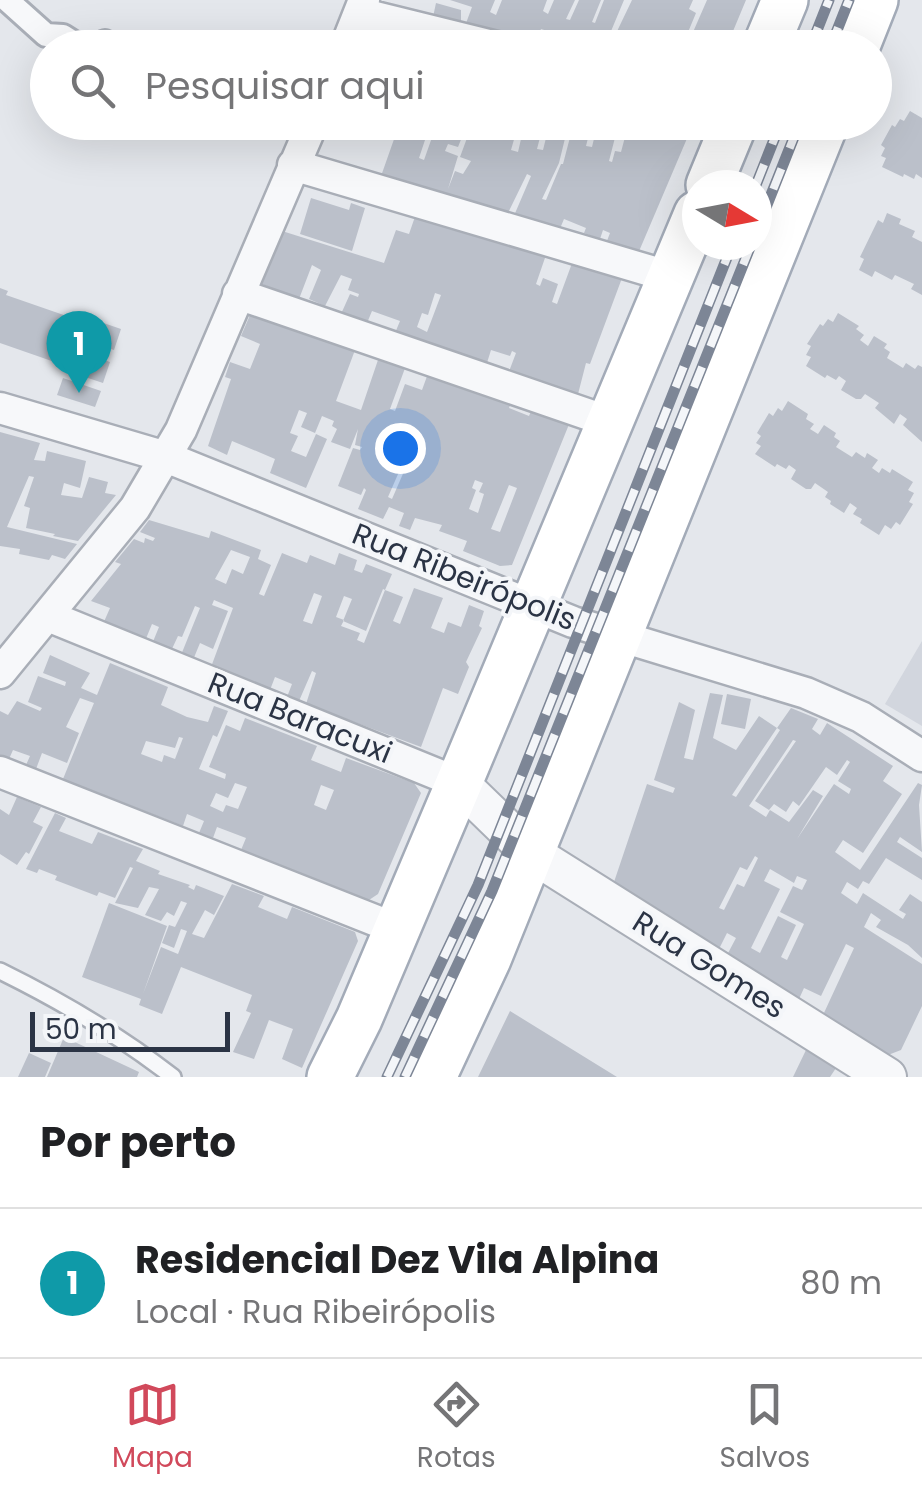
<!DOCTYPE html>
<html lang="pt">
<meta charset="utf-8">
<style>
:root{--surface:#fff;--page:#f2f2f2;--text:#202124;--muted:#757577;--line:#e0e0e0;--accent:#d1495b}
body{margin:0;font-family:Poppins,sans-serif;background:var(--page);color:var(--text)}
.compass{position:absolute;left:682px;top:170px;width:90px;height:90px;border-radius:50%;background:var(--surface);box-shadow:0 10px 40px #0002;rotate:100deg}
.scale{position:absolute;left:30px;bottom:25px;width:200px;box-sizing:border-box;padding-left:10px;border:5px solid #2b3445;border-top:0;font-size:28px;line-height:35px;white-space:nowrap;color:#2b3445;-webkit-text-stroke:8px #f4f6f9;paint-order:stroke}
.you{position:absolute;left:400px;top:448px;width:35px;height:35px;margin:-25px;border:8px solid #fff;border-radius:50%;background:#1a73e8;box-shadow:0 0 0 15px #1a73e833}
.badge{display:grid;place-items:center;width:65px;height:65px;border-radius:50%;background:var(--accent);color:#fff;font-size:32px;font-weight:700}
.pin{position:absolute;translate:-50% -82px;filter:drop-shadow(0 2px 5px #0008)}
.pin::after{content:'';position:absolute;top:52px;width:35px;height:30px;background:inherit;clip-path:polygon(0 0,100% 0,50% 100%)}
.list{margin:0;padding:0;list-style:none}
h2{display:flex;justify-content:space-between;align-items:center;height:130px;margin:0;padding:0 40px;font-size:42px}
h2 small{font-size:32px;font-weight:400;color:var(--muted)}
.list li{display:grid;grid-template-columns:65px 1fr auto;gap:30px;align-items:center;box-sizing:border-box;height:150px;padding:0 40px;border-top:2px solid var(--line)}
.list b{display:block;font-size:38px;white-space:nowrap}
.list p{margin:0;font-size:32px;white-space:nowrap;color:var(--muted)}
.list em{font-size:32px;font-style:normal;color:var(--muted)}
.icon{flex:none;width:55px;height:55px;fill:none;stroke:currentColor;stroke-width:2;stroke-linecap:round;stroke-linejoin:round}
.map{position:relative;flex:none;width:922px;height:1077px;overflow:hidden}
.search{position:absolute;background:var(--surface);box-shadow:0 10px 40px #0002;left:30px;right:30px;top:30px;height:110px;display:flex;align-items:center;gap:25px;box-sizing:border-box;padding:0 35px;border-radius:55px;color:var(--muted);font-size:38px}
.sheet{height:280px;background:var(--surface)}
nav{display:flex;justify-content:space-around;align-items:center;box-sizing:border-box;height:140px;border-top:2px solid var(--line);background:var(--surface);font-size:28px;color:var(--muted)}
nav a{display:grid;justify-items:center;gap:5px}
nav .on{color:var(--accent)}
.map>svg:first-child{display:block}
.built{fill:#d2d6de}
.building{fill:#bbc0ca;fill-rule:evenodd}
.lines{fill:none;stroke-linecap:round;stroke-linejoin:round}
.service-casing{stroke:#a9aeb7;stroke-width:20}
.pedestrian-casing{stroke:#a9aeb7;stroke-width:28}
.minor-casing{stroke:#a9aeb7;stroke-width:35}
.tertiary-casing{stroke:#a9aeb7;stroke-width:42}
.primary-casing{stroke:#a3abb8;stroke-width:50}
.service{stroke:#f7f8fa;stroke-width:15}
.pedestrian{stroke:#f7f8fa;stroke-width:22}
.minor{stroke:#f7f8fa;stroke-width:30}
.tertiary{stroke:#f7f8fa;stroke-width:38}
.primary{stroke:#fff;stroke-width:45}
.rail-casing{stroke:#7d8696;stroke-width:11}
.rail{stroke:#f4f6f9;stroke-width:8;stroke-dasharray:22;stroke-linecap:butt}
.labels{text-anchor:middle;stroke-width:8;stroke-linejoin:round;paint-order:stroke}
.street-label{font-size:30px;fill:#2b3445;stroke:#f4f6f9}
</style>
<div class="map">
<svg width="922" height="1077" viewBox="0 0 922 1077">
<rect width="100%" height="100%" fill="#e4e7ec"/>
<!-- built -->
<path class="built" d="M922,641v85l-37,-22z"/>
<!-- building -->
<path class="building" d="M450,0h45l-5,12 6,3 6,-15h45l-4,11 5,3 6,-14h21l-9,19 4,1 9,-20h22l-9,22 3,1 9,-23h20l-20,48h-46l5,-12 -22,-7 -6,14 -70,-17 7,-19z
M632,0h61l-4,9 7,4 -10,24 4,2 17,-39h39l-20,48h-117z
M436,3l25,7v15l-28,-8z
M373,24l80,24h-90z
M910,111l12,7v60l-6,-4 -2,5 -10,-5 -1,3 -21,-10 4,-9 -5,-2 4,-8 -4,-3 11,-20 3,2 5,-8 4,2z
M426,122h52l20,5 1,-5h20l-8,28 7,2 7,-30h19l-7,27 6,1 7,-28h19l-10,41 -17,36 4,1 15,-36h2l11,-42h18l-6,24 6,1 6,-25h21l-10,39 3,1 3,-11 6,1 8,-30h65l-57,134 -32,-10 5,-13 -7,-3 -3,9 -16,-6 2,-5 -22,-9 -5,12 -46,-13 18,-42 -4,-2 -20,41 -16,-7 -1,3 -110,-32 19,-54 28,9 -8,24 5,2 11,-31 -10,-3zM462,137l5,1 -7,19 11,4 -8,13 -8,-3 -7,18 10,-33 -13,-5 3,-7 10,3z
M311,198l38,12 2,-7 14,5 -13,43 -52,-17z
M418,208l128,47 -10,29 4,2 3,-8 15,6 -6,18 5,2 18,-49 50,15 -35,94 -4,-1 -9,35 -69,-24 8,-21 -4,-2 -2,5 -19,-6 -5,16 -91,-33 5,-12 -28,-10 -5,12 -26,-9 9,-20 8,3 1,-3 -11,-4 4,-11 -11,-4 -16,31 -16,-7 12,-29 -9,-5 -13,34 -37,-15 20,-53 102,32 12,-33 13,4zM435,293l6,2 -14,37 -10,-5 5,-14 6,2z
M887,213l14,6 -2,5 16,7 -3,6 10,5v53l-11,-6 3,-5 -19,-9 -3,5 -17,-9 -3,6 -13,-7 5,-11 -4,-2 18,-37 5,3z
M0,288l8,3 -2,4 75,26 2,-5 38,13 -7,21 -6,-2 -4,12 6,2 -7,21 -39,-13 2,-4 -66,-23z
M253,308l105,34 -22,59 25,9 18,-53 29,3 -18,49 5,2 10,-27 17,6 8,-22 83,29 -4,11 20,8 5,-12 38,13 -60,148 -12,1 -37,-15 4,-10 -28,-10 3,-6 -27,-7 -5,12 -11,-4 5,-13 -15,-6 -6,12 -25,-10 8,-19 -2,-2 -3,7 -23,-9 15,-38 7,2 2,-3 -7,-2 3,-16 -8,20 -19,-7 6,-13 -5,-3 2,-5 -12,-5 -7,17 -14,-6 6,-14 -8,-3 -9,23 8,3 -7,15 15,6 10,-23 11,5 -21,49 -36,-15 5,-14 -14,-6 -29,-12 -5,14 -19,-9 23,-67 -6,-2 5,-15 20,7 10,-25 -19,-8zM388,435l27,11 -23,53 -4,-2 21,-48 -22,-9zM475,480l8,3 -4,9 5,2 -6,19 -9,-4 7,-19 -4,-2zM509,485l8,3 -17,44 -9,-3z
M838,313l21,13 -3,3 8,6 -4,5 8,6 6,-10 13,8 -3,4 6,4 -3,6 16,10 3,-5 9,6 3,-4 4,2v75l-19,-17 4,-6 -7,-5 -6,10 -19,-16 4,-5 -14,-9 -4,5h-5l-15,-9 5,-9 -7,-5 -3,4 -9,-5 -2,3 -19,-12 5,-9 -5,-2 5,-9 -4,-2 13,-20 3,2 5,-7 5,3z
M63,378l38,13 -6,16 -38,-12z
M788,401l20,13 -2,5 8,5 -4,5 8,5 6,-9 12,8 -2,4 6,4 -4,6 16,10 4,-5 9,6 2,-5 11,7 -6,8 7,5 3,-5 8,5 2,-4 21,13 -5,8 6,3 -5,9 4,2 -13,21 -4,-3 -5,7 -6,-4 -6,10 -19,-12 2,-4 -9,-5 4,-6 -7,-5 -6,10 -14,-9 1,-3 -6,-4 3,-5 -13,-9 -4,6h-5l-15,-10 5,-9 -7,-5 -3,4 -9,-5 -2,3 -20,-13 6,-8 -5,-3 5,-7 -4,-3 12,-20 4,3 5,-8 4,3z
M0,432l40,11 -6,17 11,1 2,-10 39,10 -6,27 -16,-5 -3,12 21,3 7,-21 19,5 -3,11 11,2 -38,46 -25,-5 2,-2 -29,-6 4,-20 -6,-2 10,-29 -5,-1 -22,51 70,17 -12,15 -13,-4 -3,5 -30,-6 1,-5 -20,-3z
M149,520l60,18 2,-7 50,19 -3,9 13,6 -12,29 5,2 18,-43 25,10 3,-8 25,10 4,-12 18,7 -3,10 8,3 4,-9 26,10 -7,16 18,7 -10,24 7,3 14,-36 29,10 -12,30 13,5 4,-11 13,5 8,-22 15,6 -5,15 3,2 -16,34 3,5 -11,27 -15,-6 -22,59 -115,-43 10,-31 -4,-2 -13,30 -12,-4 5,-13 -17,-7 -5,13 -59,-23 22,-59 -19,-8 -2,5 16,6 -15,38 -13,-6 -7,17 -12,-5 19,-47 -5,-2 -13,31 -4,-1 -7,15 -19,-7 7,-17 -7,-3 -7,17 -42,-17 7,-16 -19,-7 30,-37 -6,-2 19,-23 10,4 1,-5 8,3 2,-3 -15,-6zM231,550l19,7 -7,17 -11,-5 -6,15 -11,-5zM383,589l2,1 -21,53 -7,-3 3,-7 -19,-7 3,-6 -8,-3 8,-21 8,3 -9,22 23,10zM314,593l8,3 -10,28 -9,-3z
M50,655l40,18 -9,15 16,7 13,-32 58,24 -7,18 26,12 21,5 6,-16 14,5 -11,26 -4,-2 -14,34 26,10 1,-5 -17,-7 17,-42 14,6 5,-13 72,28 -6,14 30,12 5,-14 68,25 7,10 -43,101 -9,6 -128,-50 5,-12 -29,-11 -4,11 -14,-5 5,-12 -17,-7 -4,12 -120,-47 31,-76 -14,-5 -14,29 13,6 -12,30 -25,-10 -6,16 -10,-4 4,-9 -17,-6 -4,9 -9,-3v-45l8,4 9,-14 23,10 2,-3 -14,-6 10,-26 27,10 1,-4 -23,-9zM179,737l4,1 -8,21 -11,-4 -2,7 -21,-8 5,-13 29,7zM235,783l12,4 -9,22 -12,-4 -3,7 -13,-6 6,-13 12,5zM321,785l13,5 -8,20 -12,-5z
M710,693l13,2 -10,43 23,12 23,-34 18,12 -45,67 4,2 44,-67 -3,-2 14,-20 27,11 -6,10 8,6 7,-12 66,43 -10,15 19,13 -39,59 -20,-13 -8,12 25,18 58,-87 4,2 -3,20 3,47 -22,-15 -3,5 25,16v22l-36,-22 -17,26 -6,-3 -5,8 -11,-7 -6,11 16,11 6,-11 40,26 3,-5 -7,-4 11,-16 12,8v56l-14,-13 -32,-18 5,-7 -10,-7 -7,14 58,37v42l-21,44 -13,5 -65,-40 31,-67 -8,-4 -25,52 -17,-8 -5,11 -72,-44 9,-17 -9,-5 -8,16 -105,-67 33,-98 26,9 2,-5 -21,-8 25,-78 16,8 -11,48 9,2zM793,740l3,1 -41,60 14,9 5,-6 12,8 7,-11 6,5 27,-39 11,8 10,-15 3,2 -12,19 13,8 -2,5 -15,-10 -37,55 26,-43 -10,-6 -24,32 -19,-12 -4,7 -17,-11zM755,856l3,2 -14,29 -7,-3 -13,26 -5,-2 21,-41 7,3zM770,869l24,14 3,-7 10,4 -5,10 -9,-4 -13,26 24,12 -17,36 -6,-3 15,-32 -18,-9 -18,37 -9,-5 29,-59 -16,-8z
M727,694l24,5 -6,30 -24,-5z
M17,797l24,10 -8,15 10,5 -14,27 -3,-2 -9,13 -17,-11v-45l9,6z
M55,813l11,5 -7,13 33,13 6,-12 45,17 -7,12 24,10 -2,3 32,11 -2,2 6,3 2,-5 28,11 -10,19 -9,-5 -13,24 12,4 28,-54 32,12 -6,11 29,12 5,-12 63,25 3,9 -56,127 -20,-9 11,-30 -24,-9 -15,39 -21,-7 18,-39 -5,-2 6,-16 -71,-28 -19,47 -23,-9 2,-6 -59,-22 27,-74 58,23 -24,68 18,-47 17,7 9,-23 -6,-2 -7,19 -12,-5 7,-18 6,2 12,-24 -6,-2 -7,15 -7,-4 -6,9 -16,-6 14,-26 -10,-2 -11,21 -23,-5 18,-35 -3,-1 -15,31 -16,-6 -2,4 -42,-16 2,-4 -18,-7 -2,4 -11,-4z
M510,1011l107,66h-139z
M64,1037l75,35 -2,5h-90z
M806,1050l30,18 -6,9h-37z
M29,1053l22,10 -6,14h-27z"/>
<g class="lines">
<defs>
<path id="service" d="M0,971c61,30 119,64 173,106"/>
<path id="pedestrian" d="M7,0l39,35 17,1 19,12
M93,48l12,-6"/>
<path id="minor" d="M359,13l142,35
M345,48l19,-48
M293,165l378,112
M238,294l372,128
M0,408l166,49 407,165 233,71 55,24 61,39
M48,616l411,167
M0,673l135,-165 46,-78 132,-308
M0,772l397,157"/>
<path id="tertiary" d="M459,783l72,70 356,224"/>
<path id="primary" d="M765,48l20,-48
M856,48l19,-48
M709,185l26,-63
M330,1077l29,-58 100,-236 238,-569
M433,1077l55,-118 338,-837"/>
</defs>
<!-- service casing -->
<use href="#service" class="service-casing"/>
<!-- pedestrian casing -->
<use href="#pedestrian" class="pedestrian-casing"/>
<!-- minor casing -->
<use href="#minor" class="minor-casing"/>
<!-- tertiary casing -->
<use href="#tertiary" class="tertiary-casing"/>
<!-- primary casing -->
<use href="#primary" class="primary-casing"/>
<!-- service -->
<use href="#service" class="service"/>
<!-- pedestrian -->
<use href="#pedestrian" class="pedestrian"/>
<!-- minor -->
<use href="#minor" class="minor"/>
<!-- tertiary -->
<use href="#tertiary" class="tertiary"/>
<!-- primary -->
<use href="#primary" class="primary"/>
<defs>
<path id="rail" d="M810,48l19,-48
M830,48l19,-48
M756,185l25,-63
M757,230l43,-108
M387,1077l91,-192 254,-640
M405,1077l87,-186 259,-646"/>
</defs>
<!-- rail casing -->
<use href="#rail" class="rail-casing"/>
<!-- rail -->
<use href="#rail" class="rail"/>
</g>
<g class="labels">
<!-- street labels -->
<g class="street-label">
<text transform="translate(464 577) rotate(22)" y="10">Rua Ribeirópolis</text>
<text transform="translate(300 718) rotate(22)" y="10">Rua Baracuxi</text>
<text transform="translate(709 965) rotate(32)" y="10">Rua Gomes</text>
</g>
</g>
</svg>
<svg class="compass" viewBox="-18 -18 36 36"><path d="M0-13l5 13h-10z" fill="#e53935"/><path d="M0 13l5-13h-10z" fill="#757577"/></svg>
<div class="scale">50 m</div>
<div class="you"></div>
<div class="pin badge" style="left:79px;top:393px;background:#0f9aa8">1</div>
<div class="search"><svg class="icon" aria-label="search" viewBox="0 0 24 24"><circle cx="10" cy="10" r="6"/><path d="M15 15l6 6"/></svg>Pesquisar aqui</div>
</div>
<section class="sheet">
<h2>Por perto<small></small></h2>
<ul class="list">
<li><span class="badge" style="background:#0f9aa8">1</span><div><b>Residencial Dez Vila Alpina</b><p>Local · Rua Ribeirópolis</p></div><em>80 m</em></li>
</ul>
</section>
<nav>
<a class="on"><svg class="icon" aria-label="map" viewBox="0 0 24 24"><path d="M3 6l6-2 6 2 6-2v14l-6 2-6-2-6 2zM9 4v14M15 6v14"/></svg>Mapa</a>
<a><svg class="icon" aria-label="directions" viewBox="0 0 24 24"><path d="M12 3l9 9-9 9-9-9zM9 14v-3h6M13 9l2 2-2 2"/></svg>Rotas</a>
<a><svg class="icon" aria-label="saved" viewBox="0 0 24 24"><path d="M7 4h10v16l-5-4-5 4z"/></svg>Salvos</a>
</nav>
